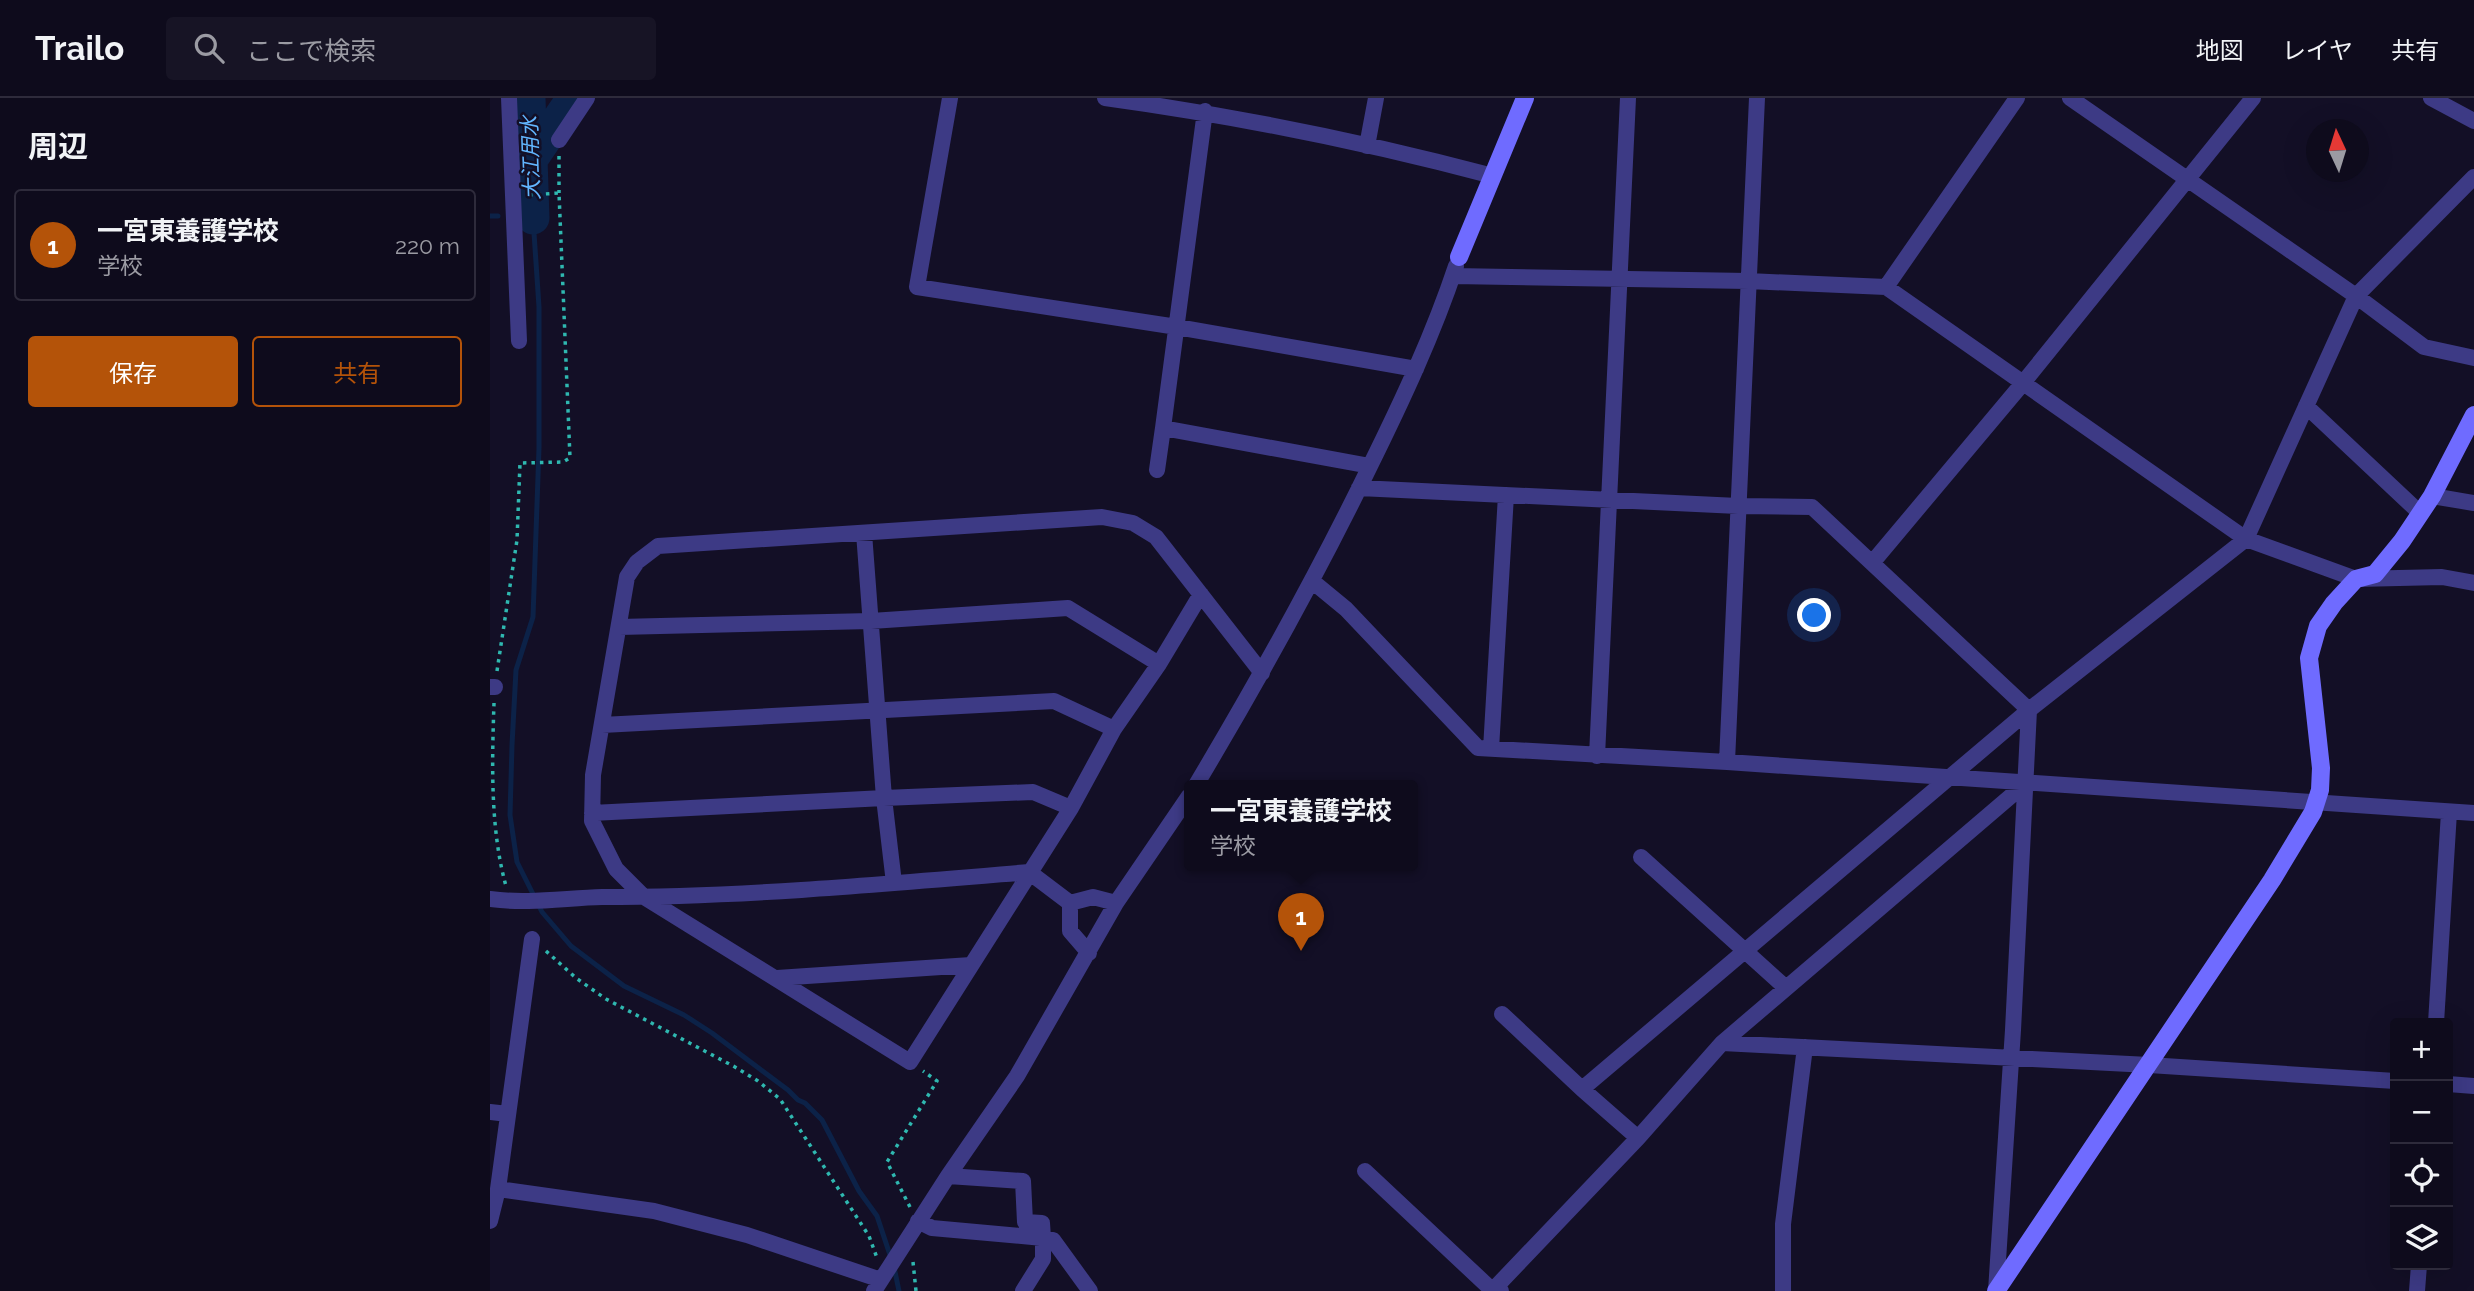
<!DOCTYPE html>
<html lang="ja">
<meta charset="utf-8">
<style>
:root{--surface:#0e0b1c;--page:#171425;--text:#f1f3f6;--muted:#9b9ba3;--line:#2e2b3b;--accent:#b45309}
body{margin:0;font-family:Raleway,"Noto Sans JP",sans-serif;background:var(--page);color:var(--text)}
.controls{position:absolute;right:21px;bottom:21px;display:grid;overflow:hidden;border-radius:7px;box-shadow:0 7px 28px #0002}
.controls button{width:63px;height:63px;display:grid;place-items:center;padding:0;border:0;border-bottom:2px solid var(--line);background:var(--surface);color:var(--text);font:35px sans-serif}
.compass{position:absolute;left:1816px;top:21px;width:63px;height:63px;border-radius:50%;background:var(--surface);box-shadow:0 7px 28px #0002;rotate:356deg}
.you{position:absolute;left:1325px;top:518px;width:24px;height:24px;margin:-18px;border:5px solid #fff;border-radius:50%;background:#1a73e8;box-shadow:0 0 0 10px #1a73e833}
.badge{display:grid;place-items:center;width:46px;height:46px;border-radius:50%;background:var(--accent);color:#fff;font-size:23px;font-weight:700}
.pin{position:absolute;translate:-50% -58px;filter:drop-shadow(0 2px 4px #0008)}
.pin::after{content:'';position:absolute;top:37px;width:24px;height:21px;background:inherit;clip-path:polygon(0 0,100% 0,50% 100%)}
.popup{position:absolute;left:694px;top:682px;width:234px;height:91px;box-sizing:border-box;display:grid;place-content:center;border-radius:7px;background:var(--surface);filter:drop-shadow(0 2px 5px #0005);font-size:23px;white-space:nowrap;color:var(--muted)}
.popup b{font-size:26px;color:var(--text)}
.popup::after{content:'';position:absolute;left:50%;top:100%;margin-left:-14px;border:14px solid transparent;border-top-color:var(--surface)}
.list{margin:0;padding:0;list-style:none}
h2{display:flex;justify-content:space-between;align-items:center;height:91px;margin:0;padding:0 28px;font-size:30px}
h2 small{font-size:23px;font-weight:400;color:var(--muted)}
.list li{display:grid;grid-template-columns:46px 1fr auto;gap:21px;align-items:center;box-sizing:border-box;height:112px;margin:0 14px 14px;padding:0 14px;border:2px solid var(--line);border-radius:7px}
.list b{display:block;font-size:26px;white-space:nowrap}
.list p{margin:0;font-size:23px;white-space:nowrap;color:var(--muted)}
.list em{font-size:23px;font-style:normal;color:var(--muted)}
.actions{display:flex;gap:14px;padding:21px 28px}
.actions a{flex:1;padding:16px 0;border:2px solid var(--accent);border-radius:7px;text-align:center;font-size:24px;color:var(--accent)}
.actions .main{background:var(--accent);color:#fff}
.icon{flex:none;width:38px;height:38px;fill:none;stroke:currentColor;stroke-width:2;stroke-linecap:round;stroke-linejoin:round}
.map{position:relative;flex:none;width:1984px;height:1193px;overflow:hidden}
header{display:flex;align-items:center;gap:42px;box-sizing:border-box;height:98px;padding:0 35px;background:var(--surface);border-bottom:2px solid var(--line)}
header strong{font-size:33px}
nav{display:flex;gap:38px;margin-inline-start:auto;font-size:24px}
.search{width:490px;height:63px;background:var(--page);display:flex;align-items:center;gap:18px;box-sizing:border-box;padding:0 24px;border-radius:7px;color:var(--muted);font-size:26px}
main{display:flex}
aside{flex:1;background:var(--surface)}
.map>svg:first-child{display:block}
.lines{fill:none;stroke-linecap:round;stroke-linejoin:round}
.stream{stroke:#0c2248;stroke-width:5}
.river{stroke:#0c2248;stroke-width:33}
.path{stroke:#2fb8b0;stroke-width:3.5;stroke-dasharray:3.5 5;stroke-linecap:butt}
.street{stroke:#3d3a85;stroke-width:16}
.secondary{stroke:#6f6bff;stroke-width:18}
.labels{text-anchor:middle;stroke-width:5;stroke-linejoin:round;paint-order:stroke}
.water-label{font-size:21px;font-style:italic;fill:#62b6ff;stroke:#130f26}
</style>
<header>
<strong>Trailo</strong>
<div class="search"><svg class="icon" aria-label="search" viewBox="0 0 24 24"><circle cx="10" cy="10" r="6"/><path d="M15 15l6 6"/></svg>ここで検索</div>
<nav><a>地図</a><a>レイヤ</a><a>共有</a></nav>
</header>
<main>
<aside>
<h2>周辺<small></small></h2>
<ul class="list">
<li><span class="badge">1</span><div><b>一宮東養護学校</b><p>学校</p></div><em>220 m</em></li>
</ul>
<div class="actions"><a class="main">保存</a><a>共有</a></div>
</aside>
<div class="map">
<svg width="1984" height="1193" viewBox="0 0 1984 1193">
<rect width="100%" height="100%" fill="#130f26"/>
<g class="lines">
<!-- stream -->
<path class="stream" d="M0,118h8
M33,120h10l6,89v141l-6,169 -17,53 -4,75 -2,70 7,47 25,50 29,34 53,40 60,29 28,18 76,57 10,10 7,3 17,17 37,71 18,25 14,42
M404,1169l5,24"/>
<!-- river -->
<path class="river" d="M39,0l4,120
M43,59l40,-59"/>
<!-- path -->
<path class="path" d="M69,58v37
M7,573l20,-131 3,-77 43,-1 7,-4 -11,-265 -30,2
M4,605c-2,59 -4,126 12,183
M56,853l30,27 30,21 129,68 23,14 22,18 89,137 8,22
M420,1109l-23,-45 50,-81 -14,-10
M423,1164l3,29"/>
<!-- street -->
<path class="street" d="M19,0l10,243
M460,0l-33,189 260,40 239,42
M615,0c131,18 260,44 388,78
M1580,0l286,198 68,51 50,11
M1941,0l43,23
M715,13l-42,317 207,38
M69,42l28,-42
M877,48l9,-48
M963,178l295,5 138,6 131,-189
M1396,189l360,252 110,40 86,-2 32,6
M1816,308l114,107
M667,372l6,-42
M869,390l379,18 74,1 217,203 -16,320 -17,261
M1942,398l42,7
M374,435l20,265 10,85
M1382,465l151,-180 230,-285
M822,483l34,28 132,139 249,14 747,51
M711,496l-42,70 -45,65 -43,79 -161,254 -266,-165 -28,-28 -24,-48 1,-46 34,-198 10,-15 21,-16 444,-29 31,6 23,14 106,136
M129,529l252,-6 197,-13 91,56
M0,589h5
M112,627l452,-24 60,28
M1001,651l15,-254
M1107,658l31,-658
M1237,664l30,-664
M706,687c62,-104 121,-210 174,-319 32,-65 63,-131 86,-200
M102,715l292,-15 149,-6 38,16
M1151,759l144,130
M0,801c37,5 75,-1 112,-2 142,0 285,-13 427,-25l41,31 23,-6 23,6
M580,805v28l19,22
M287,880l194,-13
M1012,916l80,75 56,49
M1946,925l13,-211
M1232,945l427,22 246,16
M1958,986l26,2
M1092,991l447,-379 217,-171 110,-243 118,-119
M0,1014l18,2
M875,1073l127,119 9,1
M458,1078l75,5 2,41 17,1 1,15 10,2 37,51
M8,1091l156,22 93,24 134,45
M0,1123l8,-32 34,-250
M428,1123l14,7 111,10v21l-20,32
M384,1193l74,-115 69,-100 99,-173 73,-107
M1002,1193l146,-153 84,-95 303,-259
M1293,1193v-67l22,-177
M1927,1193l2,-26"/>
<!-- secondary -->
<path class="secondary" d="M969,159l66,-159
M1506,1193l276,-411 41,-68 7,-22 1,-22 -12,-110 9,-32 16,-23 22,-24 19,-5 27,-33 30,-45 42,-81"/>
</g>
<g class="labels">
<!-- water labels -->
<g class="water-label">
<text transform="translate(41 60) rotate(-92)" y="7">大江用水</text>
</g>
</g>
</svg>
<div class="controls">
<button>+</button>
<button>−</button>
<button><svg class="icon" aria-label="locate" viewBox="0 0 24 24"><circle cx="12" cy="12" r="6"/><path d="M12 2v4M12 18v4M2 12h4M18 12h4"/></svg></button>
<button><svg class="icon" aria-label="layers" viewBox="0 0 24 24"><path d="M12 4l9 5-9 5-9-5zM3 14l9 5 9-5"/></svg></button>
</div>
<svg class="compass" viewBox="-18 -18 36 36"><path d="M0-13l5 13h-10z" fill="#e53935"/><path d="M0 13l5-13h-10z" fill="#9b9ba3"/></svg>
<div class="you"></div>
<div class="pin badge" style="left:811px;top:853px">1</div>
<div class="popup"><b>一宮東養護学校</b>学校</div>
</div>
</main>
